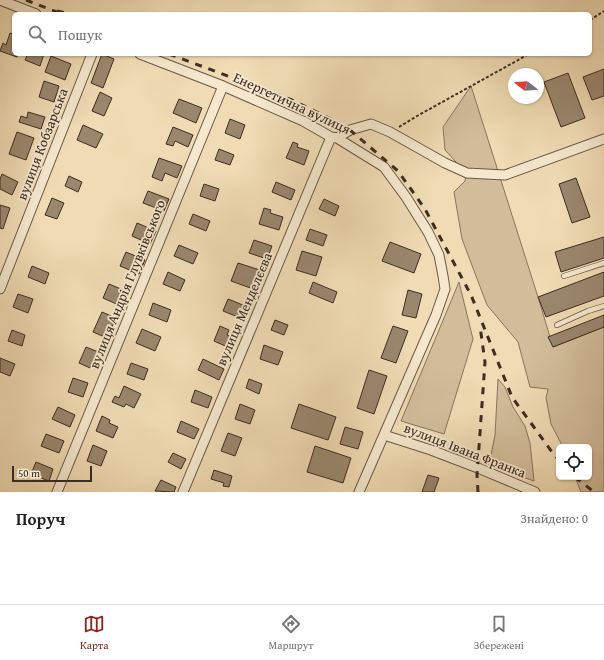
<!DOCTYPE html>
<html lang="uk">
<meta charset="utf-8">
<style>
:root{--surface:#fff;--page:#f2f2f2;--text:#202124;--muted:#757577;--line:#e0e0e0;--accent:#8f2418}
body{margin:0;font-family:"Gentium Book Plus",serif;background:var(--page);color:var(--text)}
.controls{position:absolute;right:12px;bottom:12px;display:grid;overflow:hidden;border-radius:6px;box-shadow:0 1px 3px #0004}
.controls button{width:36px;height:36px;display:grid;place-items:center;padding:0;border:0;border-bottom:1px solid var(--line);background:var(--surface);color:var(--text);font:20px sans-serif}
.compass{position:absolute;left:508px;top:68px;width:36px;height:36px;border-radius:50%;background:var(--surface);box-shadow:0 1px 3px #0004;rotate:287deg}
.scale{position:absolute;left:12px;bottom:10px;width:80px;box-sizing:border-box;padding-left:4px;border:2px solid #3d2d23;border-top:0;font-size:11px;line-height:14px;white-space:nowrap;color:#3d2d23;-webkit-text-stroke:3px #f5e8ce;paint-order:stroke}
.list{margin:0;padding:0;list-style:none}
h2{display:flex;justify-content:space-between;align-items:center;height:52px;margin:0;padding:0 16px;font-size:17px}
h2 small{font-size:13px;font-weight:400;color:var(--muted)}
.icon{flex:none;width:22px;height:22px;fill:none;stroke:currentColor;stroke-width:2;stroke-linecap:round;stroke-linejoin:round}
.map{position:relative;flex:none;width:604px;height:492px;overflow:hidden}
.search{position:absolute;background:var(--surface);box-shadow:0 1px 3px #0004;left:12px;right:12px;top:12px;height:44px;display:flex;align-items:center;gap:10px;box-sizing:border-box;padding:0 14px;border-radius:6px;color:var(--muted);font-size:15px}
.sheet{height:112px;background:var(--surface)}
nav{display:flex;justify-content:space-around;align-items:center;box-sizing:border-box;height:56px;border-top:1px solid var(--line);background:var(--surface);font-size:11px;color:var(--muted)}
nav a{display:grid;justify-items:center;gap:2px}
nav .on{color:var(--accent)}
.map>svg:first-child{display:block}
.green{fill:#d2bd9b;stroke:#88755f}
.building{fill:#9a876e;stroke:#3d2d23}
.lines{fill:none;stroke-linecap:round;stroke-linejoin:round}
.service-casing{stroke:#6a5847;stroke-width:6}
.minor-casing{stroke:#6a5847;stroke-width:11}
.path{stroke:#3d2d23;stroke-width:2;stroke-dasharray:3 2;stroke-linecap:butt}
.service{stroke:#f5e8ce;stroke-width:4.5}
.minor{stroke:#f5e8ce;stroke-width:9}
.rail{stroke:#3d2d23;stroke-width:3;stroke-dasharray:7 7;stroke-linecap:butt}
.labels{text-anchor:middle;stroke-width:3.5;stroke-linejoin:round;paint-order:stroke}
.street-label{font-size:14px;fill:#3d2d23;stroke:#f5e8ce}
</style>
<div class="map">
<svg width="604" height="492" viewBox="0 0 604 492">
<rect width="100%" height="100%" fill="#f0dbb4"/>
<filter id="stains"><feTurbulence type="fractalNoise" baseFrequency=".005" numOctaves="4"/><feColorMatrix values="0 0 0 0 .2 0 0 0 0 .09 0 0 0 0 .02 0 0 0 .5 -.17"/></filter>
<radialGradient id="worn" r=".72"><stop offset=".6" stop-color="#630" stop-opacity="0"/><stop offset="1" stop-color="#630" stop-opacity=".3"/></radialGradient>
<!-- green -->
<path class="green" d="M471,86l67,211 15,50 51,-20v165h-23l-6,-15h14v-30h-26l-12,-23 -5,-26 2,-9 -18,-2 -12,-45 -31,-37 -25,-66 -8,-47 11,-11 1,-8 -21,-23 -2,-23z
M459,282l14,57 -29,95 -43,-13z
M498,379l7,8 8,20 12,19 5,17 4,38 -45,-16 6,-30z"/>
<!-- building -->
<path class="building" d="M10,33l4,1v20h4l-1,3 -17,-6 3,-8 3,2z
M28,54h16l-4,12 -15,-6z
M102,54l12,5 -11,29 -12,-5z
M51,56l20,8 -6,16 -20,-8z
M604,69v27l-12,4 -9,-23z
M568,73l17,45 -24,9 -17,-45z
M44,81l15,5 -5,16 -15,-5z
M100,92l12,6 -8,18 -12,-5z
M179,99l23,9 -6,15 -23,-10z
M28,112l17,5 -4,12 -22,-7 2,-6 6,2z
M230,119l15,6 -5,14 -15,-6z
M83,125l20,9 -7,14 -19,-8z
M173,127l20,8 -5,12 -13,-6 -2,5 -7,-2z
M17,132l17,6 -8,22 -17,-6z
M293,142l5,2 -1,3 12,4 -5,14 -18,-7z
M219,149l15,6 -4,10 -15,-5z
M159,158l23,8 -5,12 -12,-5 -3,8 -10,-4z
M2,174l16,8 -6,13 -12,-6v-10z
M69,176l13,6 -4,10 -13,-6z
M576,178l14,39 -18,6 -13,-39z
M276,182l19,8 -4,10 -19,-8z
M204,184l15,5 -4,12 -15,-5z
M148,191l21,8 -5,12 -21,-8z
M52,198l12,5 -7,16 -12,-4z
M324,199l15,7 -4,10 -16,-7z
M0,205l10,3 -7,21 -3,-1z
M264,208l7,2 -1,3 13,4 -4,13 -20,-6z
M193,214l17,7 -4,10 -17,-7z
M137,223l19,8 -6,13 -18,-8z
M310,229l17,6 -4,11 -17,-6z
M604,237v21l-43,14 -6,-20z
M254,240l18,6 -5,13 -18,-6z
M390,242l31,12 -7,19 -32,-12z
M179,245l19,8 -5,11 -19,-8z
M302,251l20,6 -6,19 -20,-6z
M126,252l19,8 -6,14 -19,-8z
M238,263l25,8 -7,19 -25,-9z
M32,266l17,7 -4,11 -17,-7z
M168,272l17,8 -5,11 -17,-7z
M604,272v24l-58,21 -8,-20z
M313,282l24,10 -4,11 -24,-10z
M109,284l19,8 -7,14 -18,-8z
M408,290l14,4 -6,24 -14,-3z
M18,294l15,5 -5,14 -15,-6z
M228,299l20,8 -5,12 -20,-8z
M153,303l18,7 -4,12 -18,-7z
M102,312l14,6 -9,20 -14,-6z
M604,315v12l-51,20 -5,-10z
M275,320l13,5 -4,10 -13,-5z
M220,326l9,4 -2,5 9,4 -4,10 -18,-8z
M393,326l15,5 -12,32 -15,-5z
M142,329l19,8 -6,14 -19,-8z
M12,330l13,5 -3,11 -14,-5z
M264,345l19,7 -5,13 -18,-6z
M86,347l15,6 -6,13 -3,-2 -2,4 -11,-5z
M0,358l15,6 -5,12 -10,-4z
M203,359l21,10 -5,11 -21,-10z
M131,363l17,6 -4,11 -17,-6z
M369,370l18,6 -13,38 -17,-6z
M73,378l15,5 -5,14 -15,-5z
M249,379l13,5 -3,10 -13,-6z
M124,386l17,8 -7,14 -8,-4 -2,3 -12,-5 3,-6 4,2z
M195,390l17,7 -4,11 -17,-6z
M240,404l15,6 -5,14 -15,-5z
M299,404l37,13 -8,23 -37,-12z
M58,407l17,8 -5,12 -18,-8z
M102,416l8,4 -1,3 9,4 -5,11 -17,-7z
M181,421l18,8 -5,10 -17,-7z
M345,427l18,5 -5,17 -18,-5z
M228,433l14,5 -7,18 -14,-5z
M46,434l18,7 -5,12 -18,-7z
M93,445l14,6 -6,15 -14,-5z
M315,446l36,12 -8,25 -36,-11z
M173,453l13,6 -5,10 -13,-7z
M36,462l17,7 -4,12 -18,-7z
M214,470l18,6 -3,11 -6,-1 1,-3 -13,-4z
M428,475l11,3 -5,14h-12z
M161,480l15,7 -2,5 -19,-1z"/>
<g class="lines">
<defs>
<path id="service" d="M564,276l40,-13
M557,325l31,-14 16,-5"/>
<path id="minor" d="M0,0l36,14
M140,54l83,32 80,35 28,16 6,1 47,29 22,30 22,35 11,23 4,21 2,13 -9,26 -77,177
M337,138l13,-8 21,-6 19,8 55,31 22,10 38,2 99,-36
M0,289l92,-235
M384,435l47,15 47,18 57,24
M57,492l166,-406
M183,492l148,-355"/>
</defs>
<!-- service casing -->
<use href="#service" class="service-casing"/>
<!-- minor casing -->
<use href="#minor" class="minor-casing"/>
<!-- path -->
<path class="path" d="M590,20l14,-9
M399,127l18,-11 112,-62"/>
<!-- service -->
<use href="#service" class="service"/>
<!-- minor -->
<use href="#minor" class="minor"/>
<!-- rail -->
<path class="rail" d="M26,0l36,14
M57,11l14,3
M169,54l123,46 37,18 21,12 48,41 27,38 46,86 41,102 40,55 7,8
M575,477l19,15
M478,492l-1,-17 8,-113 -5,-36"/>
</g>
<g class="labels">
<!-- street labels -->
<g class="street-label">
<text transform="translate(292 103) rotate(25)" y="5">Енергетична вулиця</text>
<text transform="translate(42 144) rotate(-69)" y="5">вулиця Кобзарська</text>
<text transform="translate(127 284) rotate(-68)" y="5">вулиця Андрія Глувківського</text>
<text transform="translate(244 309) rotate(-67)" y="5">вулиця Менделєєва</text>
<text transform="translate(465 450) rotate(21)" y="5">вулиця Івана Франка</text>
</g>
</g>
<rect width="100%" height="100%" filter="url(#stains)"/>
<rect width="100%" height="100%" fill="url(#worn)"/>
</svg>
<div class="controls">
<button><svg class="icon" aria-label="locate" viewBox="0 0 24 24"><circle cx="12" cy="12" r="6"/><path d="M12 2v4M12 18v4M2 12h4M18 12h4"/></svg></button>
</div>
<svg class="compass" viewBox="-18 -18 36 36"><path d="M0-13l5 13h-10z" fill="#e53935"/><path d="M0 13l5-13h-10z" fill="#757577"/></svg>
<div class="scale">50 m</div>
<div class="search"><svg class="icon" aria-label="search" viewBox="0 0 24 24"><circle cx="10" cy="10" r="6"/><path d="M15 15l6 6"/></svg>Пошук</div>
</div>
<section class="sheet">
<h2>Поруч<small>Знайдено: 0</small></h2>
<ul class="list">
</ul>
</section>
<nav>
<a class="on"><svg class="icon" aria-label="map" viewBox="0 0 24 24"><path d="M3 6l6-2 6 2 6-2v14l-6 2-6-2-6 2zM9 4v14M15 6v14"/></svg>Карта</a>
<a><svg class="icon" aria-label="directions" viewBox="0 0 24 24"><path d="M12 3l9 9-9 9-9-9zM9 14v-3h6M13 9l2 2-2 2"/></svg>Маршрут</a>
<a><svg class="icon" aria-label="saved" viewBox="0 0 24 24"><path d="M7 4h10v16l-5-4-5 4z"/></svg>Збережені</a>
</nav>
